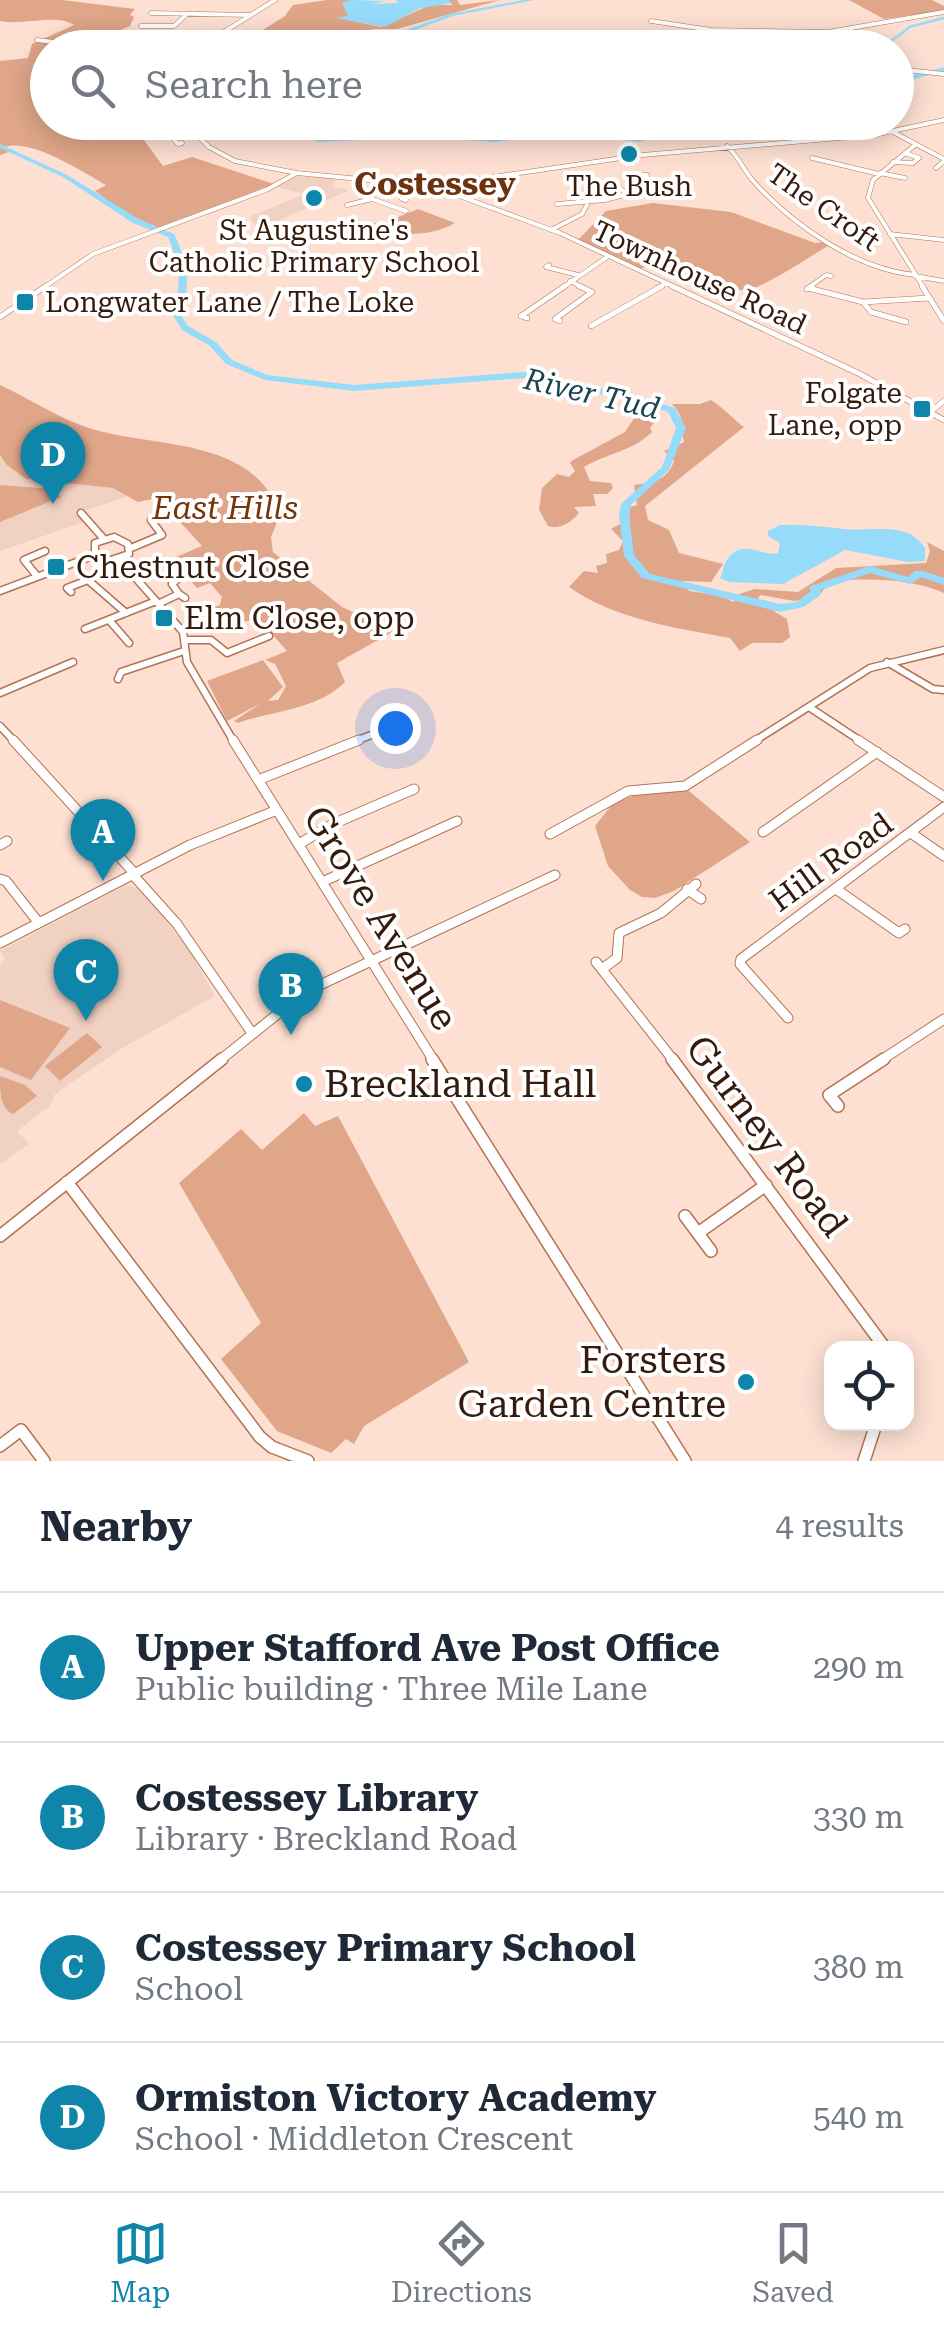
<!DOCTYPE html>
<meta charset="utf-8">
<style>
:root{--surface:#fff;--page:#f2f2f3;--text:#1f2937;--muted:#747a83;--line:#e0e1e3;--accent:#1085aa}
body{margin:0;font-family:"Roboto Serif",serif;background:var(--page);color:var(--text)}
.controls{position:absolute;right:30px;bottom:30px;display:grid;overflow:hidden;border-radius:20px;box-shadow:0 5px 25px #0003}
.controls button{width:90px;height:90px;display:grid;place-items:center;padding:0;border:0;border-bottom:2px solid var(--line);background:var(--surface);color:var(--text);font:50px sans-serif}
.you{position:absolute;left:395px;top:728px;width:35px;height:35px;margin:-25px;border:8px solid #fff;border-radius:50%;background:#1a73e8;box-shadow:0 0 0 15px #1a73e833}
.badge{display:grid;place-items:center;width:65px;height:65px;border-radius:50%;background:var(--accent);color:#fff;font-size:32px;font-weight:700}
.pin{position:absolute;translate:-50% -82px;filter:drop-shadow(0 2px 5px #0008)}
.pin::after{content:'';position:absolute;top:52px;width:35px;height:30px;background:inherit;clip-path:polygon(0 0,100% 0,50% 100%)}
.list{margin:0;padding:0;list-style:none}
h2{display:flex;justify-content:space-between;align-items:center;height:130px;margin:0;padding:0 40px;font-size:42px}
h2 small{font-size:32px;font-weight:400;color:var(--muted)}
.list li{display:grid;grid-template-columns:65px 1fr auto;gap:30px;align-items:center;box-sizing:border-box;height:150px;padding:0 40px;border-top:2px solid var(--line)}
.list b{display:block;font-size:38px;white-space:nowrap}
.list p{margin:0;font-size:32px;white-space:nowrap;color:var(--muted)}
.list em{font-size:32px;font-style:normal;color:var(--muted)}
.icon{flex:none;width:55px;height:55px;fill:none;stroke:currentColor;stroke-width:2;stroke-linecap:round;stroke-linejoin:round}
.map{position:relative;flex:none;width:944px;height:1461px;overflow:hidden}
.search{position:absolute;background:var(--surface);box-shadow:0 5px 25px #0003;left:30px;right:30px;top:30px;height:110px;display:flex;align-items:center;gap:25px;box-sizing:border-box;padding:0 35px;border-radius:55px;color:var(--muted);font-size:38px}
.sheet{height:730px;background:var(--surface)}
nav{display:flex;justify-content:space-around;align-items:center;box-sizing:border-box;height:140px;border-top:2px solid var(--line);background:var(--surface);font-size:28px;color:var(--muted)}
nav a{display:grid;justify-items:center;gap:5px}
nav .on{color:var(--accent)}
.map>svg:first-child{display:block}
.built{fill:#f1d1c2}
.green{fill:#dfa689}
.water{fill:#96dbfa}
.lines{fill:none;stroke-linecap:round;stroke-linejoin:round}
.stream{stroke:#96dbfa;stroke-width:2.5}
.river{fill:#96dbfa;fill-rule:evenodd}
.minor-far4-casing{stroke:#b47353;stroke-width:5}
.minor-far3-casing{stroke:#b47353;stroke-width:6}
.minor-far2-casing{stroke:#b47353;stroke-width:9}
.minor-far1-casing{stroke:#b47353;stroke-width:11}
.minor-casing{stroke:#b47353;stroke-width:14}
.minor-far4{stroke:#fff;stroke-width:4}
.minor-far3{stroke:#fff;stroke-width:5}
.minor-far2{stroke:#fff;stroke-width:6}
.minor-far1{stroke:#fff;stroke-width:9}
.minor{stroke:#fff;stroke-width:11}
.poi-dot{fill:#1085aa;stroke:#fff;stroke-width:4}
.labels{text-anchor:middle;stroke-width:8;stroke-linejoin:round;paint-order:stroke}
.far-poi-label{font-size:28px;fill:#351b0e;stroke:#fff}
.far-street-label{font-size:28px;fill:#351b0e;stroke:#fff}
.far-water-label{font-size:30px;font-style:italic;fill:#1a4353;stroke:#fff}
.far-quarter-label{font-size:32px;font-weight:bold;fill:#6d3211;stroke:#fff}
.park-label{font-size:32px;font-style:italic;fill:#77350c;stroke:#fff}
.poi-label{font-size:32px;fill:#351b0e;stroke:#fff;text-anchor:start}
.street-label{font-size:32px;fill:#351b0e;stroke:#fff}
.near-street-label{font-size:38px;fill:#351b0e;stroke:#fff}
.near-poi-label{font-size:38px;fill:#351b0e;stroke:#fff;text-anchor:start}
</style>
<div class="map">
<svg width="944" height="1461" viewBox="0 0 944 1461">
<rect width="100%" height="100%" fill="#fde0d2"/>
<!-- built -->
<path class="built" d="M298,176l39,2 -5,9 18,3 -92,39 -9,-12 55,-23 -27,-7z
M0,455l26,24 88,9 14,8 -44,15 4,7 -7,5 -81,28z
M126,885l11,3 22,24 30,38 26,46 -91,51 -69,47 -5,12 -33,25 12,13 -29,20v-199l5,-6 -5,-8z"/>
<!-- green -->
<path class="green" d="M0,0h62l73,9 -5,6 4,2 -4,9 -39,17 10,4 -53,1v74l98,3 -8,7 25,34 29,-9 82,27 -117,44 -25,-10 -37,-27 11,-6c-23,-13 -75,-47 -101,-38l7,4 -12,4v-94l28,-3 4,-14 42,-19c-18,-12 -52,1 -74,-4z
M327,0h24l-8,3 6,12 -5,4 37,8 49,-22h22l-4,-5h9l3,5 40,-5 -103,29h-24l-56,16 -32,-1 16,-13 -19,13 -37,-3 40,-25 8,-11z
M849,0h83l12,6v5l-60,8z
M653,203l78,9 84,31 15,-2 2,3c-20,10 -73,49 -91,46 -26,-5 -49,-24 -74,-31l-28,10 -61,-29 28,-29z
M418,209l37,14c-25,15 -67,14 -92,0h20z
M0,385c31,14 59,34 92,44 64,19 163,8 188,86l-9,22 2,15 69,55 52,24 -57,32 8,19c-28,28 -70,28 -107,41l-4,-2 26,-17 -33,17 -20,-40 56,-21 20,27 -15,14 10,-1 8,-14 -11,-22 -10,-4 22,-9 -23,-26 -10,-5 -25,4 -31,-11 22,-8 2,-8 -12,-14 -13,5 -26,-29 31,-13 -44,-48 -20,4 -25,-14 -87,-9 -19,-14 -7,-10z
M711,400c14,9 22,19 33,27l-99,79 3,14 21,10 10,23 44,11 -12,18 -28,-1 6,10 33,5 11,6 6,-8 16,-5 43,3 38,-24 90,-5 4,-12 -3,-9 17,9v42c-33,-15 -77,-15 -113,-12l-14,17 -23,3 -34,-6 -3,6 30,18 3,18 -8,6h-30l-12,8 -10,-13c-54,-10 -116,-19 -161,-51l15,-16 14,2 -2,-7 11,-3 -1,-9 13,-4 4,-9 -12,-12 18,-10 1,-12 7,-2 -3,-20c19,-3 34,-5 40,-24l-10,-10 20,-9c-3,-15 1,-25 -12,-38h28z
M641,408l15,12 -6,8 2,4c-19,19 -44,21 -68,35l6,14 21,2 2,5 -6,6h-14l3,12 -22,1 5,6c-8,10 -20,17 -31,13l-9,-16 3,-22 15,-14 12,3 6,-6 -5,-8 3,-3 52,-28z
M0,485l53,4 8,8 -61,25z
M652,790l37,1 61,51 -76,49 -19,7 -13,-1 -12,-7 -22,-24 -13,-40 19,-24z
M0,1000l70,28 -39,52 -31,-13z
M87,1033l15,14 -42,34 -15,-15z
M0,1076l25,9 12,11 -24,18c-13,-6 -13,-22 -13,-38z
M304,1113l11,13 23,-10 131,246 -105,64 -10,18 -8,-5 -15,14 -54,-22 -56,-72 40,-36 -82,-140 62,-54 21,21z"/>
<!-- water -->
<path class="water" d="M351,0l36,1 -15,3 27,-1 -4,-3h53l5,3 -33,5 -35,19 -49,-9 12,-2 -6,-13z
M780,525c22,-1 43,2 64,4 28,3 64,-9 81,19v13l-17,1 -63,-12 -62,34 -54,-2 -9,-4c3,-5 4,-16 9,-21 16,-18 31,0 49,-4l2,-10 -12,-7v-5z"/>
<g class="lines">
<!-- stream -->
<path class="stream" d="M838,48h20
M877,48c8,-3 27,-15 32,-21l35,-9
M374,122l144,6 88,-6"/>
<!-- river -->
<path class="river" d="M523,0h11l-81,16 -88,32h-9l94,-34z
M944,67v4l-48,13v-4z
M294,122h6l7,13 12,3 99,-5 78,5 71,-10 72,10 63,-16h13l-76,20 -72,-10 -71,10 -78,-5 -99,5 -16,-5z
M0,144l67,31 72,44 35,15c14,28 17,51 7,81l7,11 28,16 16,18 35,15 87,10 169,-13 118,25 34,11 11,20 -17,42 -38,35 -2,10 5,40 16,19 130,30 17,-2 14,-11 -2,-3 2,-2 59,-20 38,11 7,-6h8l21,7v7l-23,-8 -11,7 -40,-11 -49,17v4l-17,13 -24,5 -138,-34 -18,-22 -5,-41 2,-11 41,-37 14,-39 -8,-16 -29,-10 -116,-24 -169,13 -89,-11 -39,-16 -16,-18 -28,-16 -9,-15c9,-29 7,-50 -5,-78l-35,-14 -70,-46 -63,-29z"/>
<defs>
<path id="minor-far4" d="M151,13l99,2
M651,21l60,9 116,2
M141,26h33l12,-11
M117,34l-2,11 -13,-1z
M37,40l59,7h102
M156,47l7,-12h9
M198,48l77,-48
M846,48l-18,-16 116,-20
M896,69l48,5
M157,122l21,22 4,-1
M184,122l25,25 26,14 62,12 135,13 128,47 117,55
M893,132l51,27
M915,145l-42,35 -5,18 56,90
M727,146c12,11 17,25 28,37 39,43 101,86 160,92
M812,158l67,16
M893,162l20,1 6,-5 -14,-5
M936,168l8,-7
M880,173l25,5 -16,-3
M643,175h4l-1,14
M614,182l11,11
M432,186l210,-31 232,-20 70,-15
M675,186l5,1
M372,199l34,12
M402,199l4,1
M578,201l2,-6 14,-6
M557,204l48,-4 41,-11 42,7
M347,205l25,-6v-9l7,-10
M551,230l31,-16 7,-13
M890,234l54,6
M549,265l-3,2 32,8
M915,276l29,5
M570,281l14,7
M43,288l50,-34 173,-64 31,-17
M562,288l45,-31
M657,288l9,-5
M808,288l18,-13 5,1"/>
<path id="minor-far3" d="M672,286l188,88 84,46
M922,286l22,35
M808,288l55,14 66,-4
M807,289l5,-3
M863,302l8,10 35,10
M0,317l46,-31
M527,318l-6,-2 44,-30
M560,321l-5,-2 37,-27 -13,-6
M591,326l71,-40
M930,412l14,-11"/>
<path id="minor-far2" d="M81,513l22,25
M114,537l14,7 1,10 -21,7 -13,-6v-12z
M131,548l31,-13 -11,-15
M120,560l63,72 4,30 47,80
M37,576l-13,-16 21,-9
M0,591l95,-36
M71,592l-4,-4 21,-8 38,33
M179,594l-7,-10 9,-8
M158,604l21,-10 6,4
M109,620l20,23
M85,629l71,-28
M184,640h27l16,13 42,-17
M887,662l46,27 11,1
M118,679l3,-7 63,-21
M0,693l73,-31
M809,707l53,35
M0,726l15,16
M353,742l26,-10 8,2
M753,742l117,-74 74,-18"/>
<path id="minor-far1" d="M13,740l123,135
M233,740l201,321
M858,740l86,57
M258,780l101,-40
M763,832l114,-80
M911,833l33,23
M550,834l78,-43 57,-5 72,-46
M299,844l34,-20 81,-35
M0,845l7,-4
M134,876l43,48 75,109
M0,879l6,2 32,41
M322,882l135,-61
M687,889l14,10
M836,889l63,44 6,-4
M0,943l190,-98 87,-35
M596,962l78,99
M602,969l15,-11 2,-25 42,-20 35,-29
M788,1018l-48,-54 1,-5 203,-152
M219,1061l86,-69 250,-117
M880,1061l64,-42"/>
<path id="minor" d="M432,1059l253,402
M672,1059l213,289
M838,1106l-9,-11 55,-36
M67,1182l193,255 12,10 36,14
M685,1216l26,35
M698,1233l68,-48
M0,1236l222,-177
M0,1446l21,-16 23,31
M864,1461l12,-37"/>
</defs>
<!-- minor-far4 casing -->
<use href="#minor-far4" class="minor-far4-casing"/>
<!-- minor-far3 casing -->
<use href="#minor-far3" class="minor-far3-casing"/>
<!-- minor-far2 casing -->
<use href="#minor-far2" class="minor-far2-casing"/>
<!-- minor-far1 casing -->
<use href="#minor-far1" class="minor-far1-casing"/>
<!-- minor casing -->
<use href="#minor" class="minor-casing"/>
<!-- minor-far4 -->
<use href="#minor-far4" class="minor-far4"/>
<!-- minor-far3 -->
<use href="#minor-far3" class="minor-far3"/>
<!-- minor-far2 -->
<use href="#minor-far2" class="minor-far2"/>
<!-- minor-far1 -->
<use href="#minor-far1" class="minor-far1"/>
<!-- minor -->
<use href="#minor" class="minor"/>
</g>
<!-- markers -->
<g class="poi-dot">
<circle cx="629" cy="154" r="10"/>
<circle cx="314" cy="198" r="10"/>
<rect x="15" y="292" width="20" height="20" rx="5"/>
<rect x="912" y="399" width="20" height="20" rx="5"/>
<rect x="46" y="557" width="20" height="20" rx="5"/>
<rect x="154" y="608" width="20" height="20" rx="5"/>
<circle cx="304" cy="1084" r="10"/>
<circle cx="746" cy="1382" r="10"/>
</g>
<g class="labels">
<!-- far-poi labels -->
<g class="far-poi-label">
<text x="629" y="196">The Bush</text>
<text x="314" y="240">St Augustine's<tspan x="314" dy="32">Catholic Primary School</tspan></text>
<text x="45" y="312" text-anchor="start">Longwater Lane / The Loke</text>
<text x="902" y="403" text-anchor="end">Folgate<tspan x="902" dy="32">Lane, opp</tspan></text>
</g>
<!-- far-street labels -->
<g class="far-street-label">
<text transform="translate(824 207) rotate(35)" y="10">The Croft</text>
<text transform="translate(700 277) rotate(25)" y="10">Townhouse Road</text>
</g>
<!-- far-water labels -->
<g class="far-water-label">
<text transform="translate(592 394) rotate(13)" y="10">River Tud</text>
</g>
<!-- far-quarter labels -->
<g class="far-quarter-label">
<text x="435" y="195">Costessey</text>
</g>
<!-- park labels -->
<g class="park-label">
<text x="225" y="519">East Hills</text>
</g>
<!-- poi labels -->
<g class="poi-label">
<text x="76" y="578">Chestnut Close</text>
<text x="184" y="629">Elm Close, opp</text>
</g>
<!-- street labels -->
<g class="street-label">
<text transform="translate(831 862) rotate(-36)" y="11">Hill Road</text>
</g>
<!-- near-street labels -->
<g class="near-street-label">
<text transform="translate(381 918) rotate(58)" y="13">Grove Avenue</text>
<text transform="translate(767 1136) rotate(53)" y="13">Gurney Road</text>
</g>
<!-- near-poi labels -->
<g class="near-poi-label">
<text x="324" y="1097">Breckland Hall</text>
<text x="726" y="1373" text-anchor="end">Forsters<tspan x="726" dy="44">Garden Centre</tspan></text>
</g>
</g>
</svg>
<div class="controls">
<button><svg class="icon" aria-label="locate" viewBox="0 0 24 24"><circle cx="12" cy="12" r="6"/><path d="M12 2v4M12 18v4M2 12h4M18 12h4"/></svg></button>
</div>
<div class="you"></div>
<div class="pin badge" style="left:103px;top:881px">A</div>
<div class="pin badge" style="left:291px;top:1035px">B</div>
<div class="pin badge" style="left:86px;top:1021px">C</div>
<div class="pin badge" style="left:53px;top:504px">D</div>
<div class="search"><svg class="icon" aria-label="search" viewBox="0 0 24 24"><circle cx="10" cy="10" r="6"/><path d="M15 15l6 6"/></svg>Search here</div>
</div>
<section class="sheet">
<h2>Nearby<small>4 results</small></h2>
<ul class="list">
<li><span class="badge">A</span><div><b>Upper Stafford Ave Post Office</b><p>Public building · Three Mile Lane</p></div><em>290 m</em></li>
<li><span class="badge">B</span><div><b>Costessey Library</b><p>Library · Breckland Road</p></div><em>330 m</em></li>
<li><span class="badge">C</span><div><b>Costessey Primary School</b><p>School</p></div><em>380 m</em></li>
<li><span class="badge">D</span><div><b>Ormiston Victory Academy</b><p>School · Middleton Crescent</p></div><em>540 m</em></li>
</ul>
</section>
<nav>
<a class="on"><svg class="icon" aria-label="map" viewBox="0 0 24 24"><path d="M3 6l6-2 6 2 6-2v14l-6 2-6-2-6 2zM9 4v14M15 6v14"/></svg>Map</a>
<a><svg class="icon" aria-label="directions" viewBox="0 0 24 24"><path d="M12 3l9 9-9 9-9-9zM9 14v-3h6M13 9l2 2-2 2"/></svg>Directions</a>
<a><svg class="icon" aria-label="saved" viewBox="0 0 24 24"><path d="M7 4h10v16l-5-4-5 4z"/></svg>Saved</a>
</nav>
